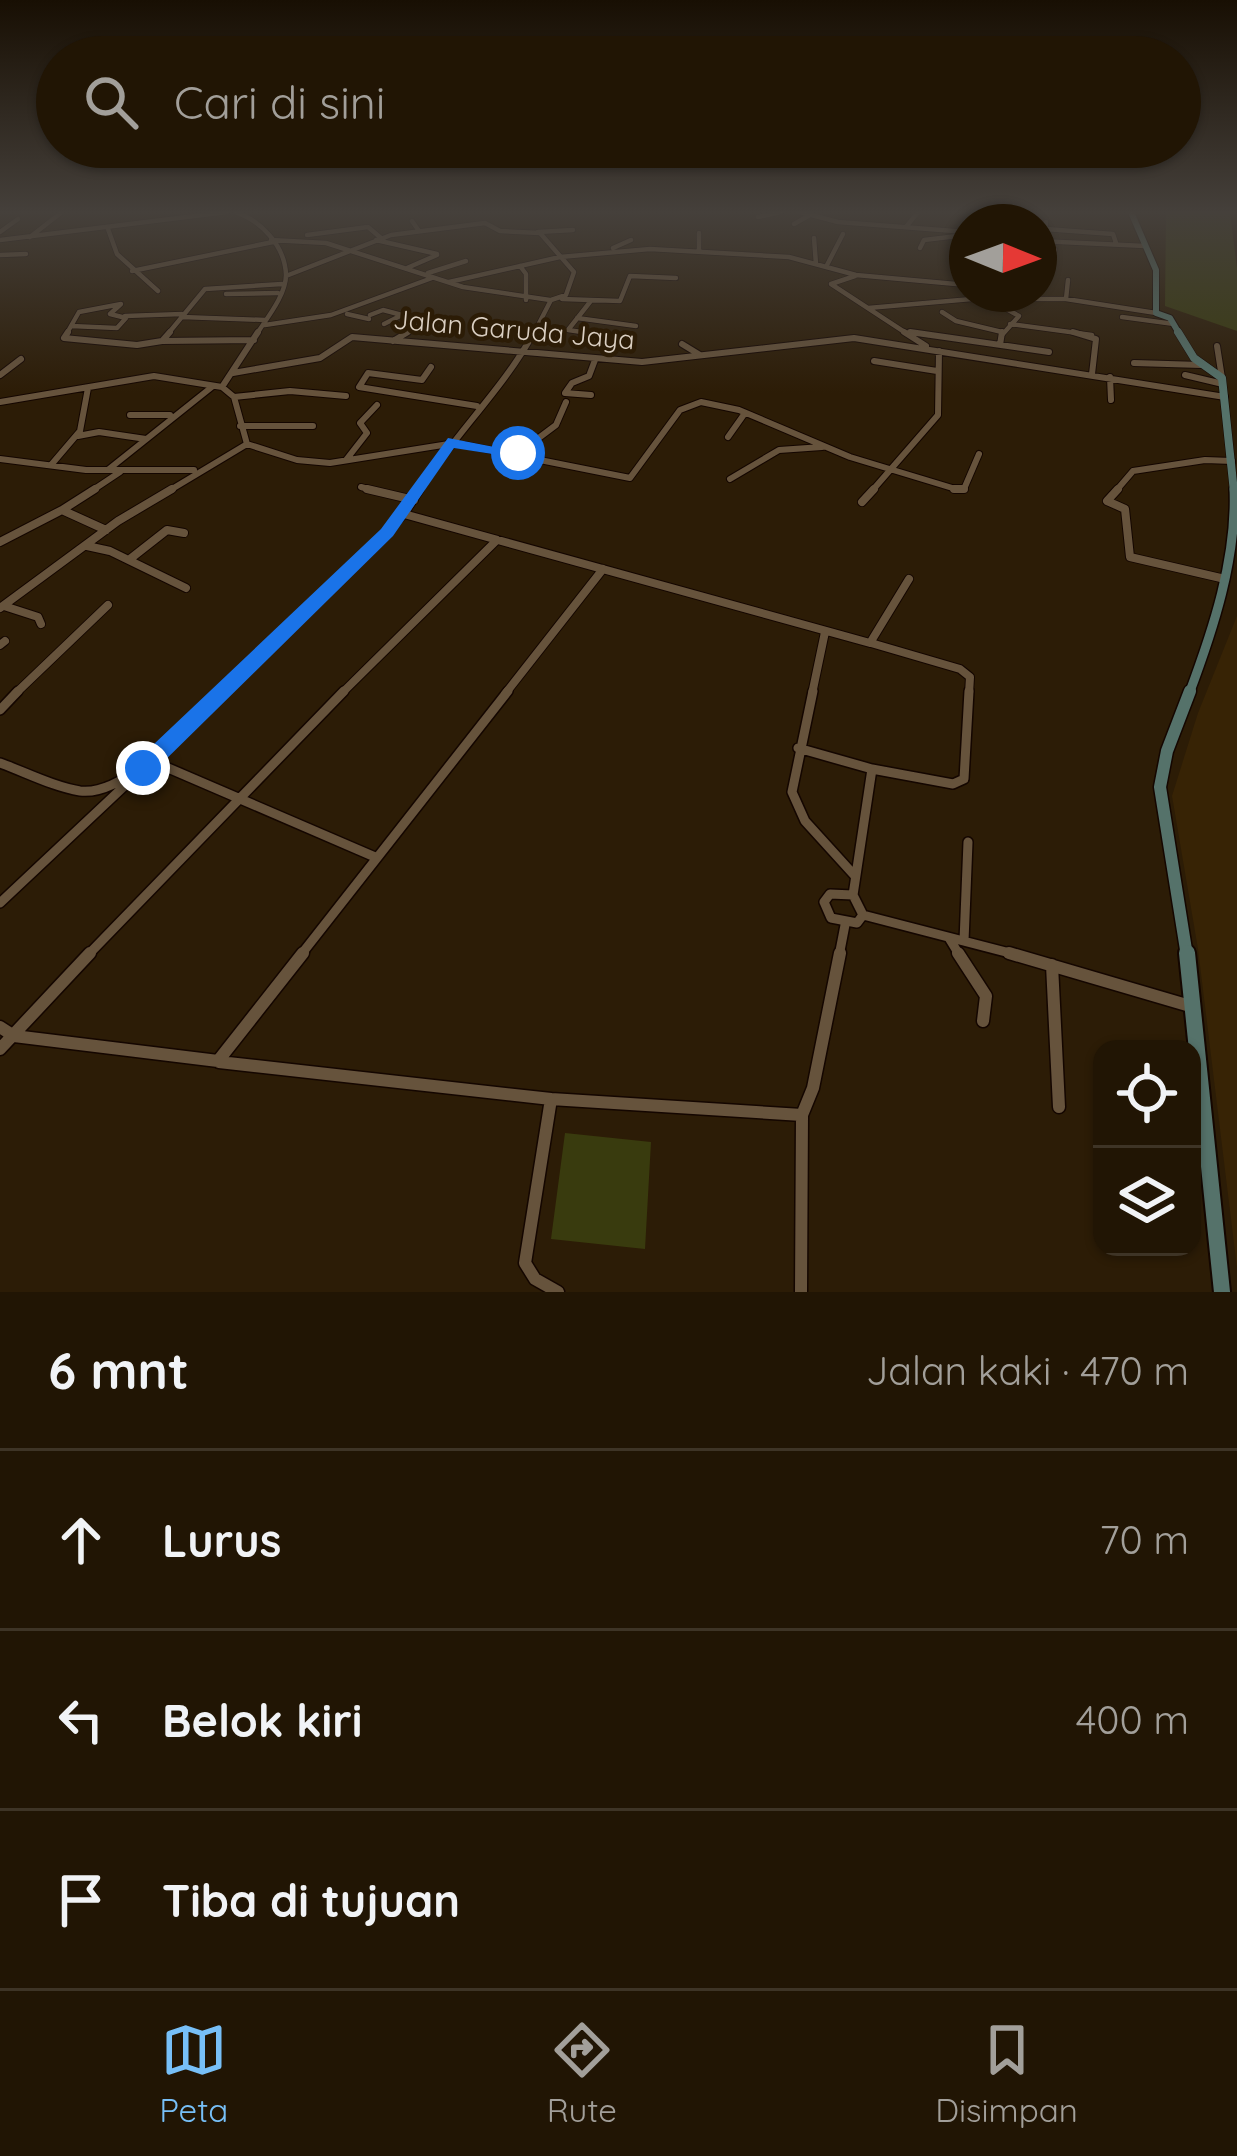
<!DOCTYPE html>
<html lang="id">
<meta charset="utf-8">
<style>
:root{--surface:#211504;--page:#2d2213;--text:#f1f3f6;--muted:#a29f9a;--line:#3e3426;--accent:#77bff7}
body{margin:0;font-family:Quicksand,sans-serif;background:var(--page);color:var(--text)}
.controls{position:absolute;right:36px;bottom:36px;display:grid;overflow:hidden;border-radius:24px;box-shadow:0 3px 9px #0004}
.controls button{width:108px;height:108px;display:grid;place-items:center;padding:0;border:0;border-bottom:3px solid var(--line);background:var(--surface);color:var(--text);font:60px sans-serif}
.compass{position:absolute;left:949px;top:204px;width:108px;height:108px;border-radius:50%;background:var(--surface);box-shadow:0 3px 9px #0004;rotate:91deg}
.stop{position:absolute;width:36px;height:36px;margin:-27px;border:9px solid #1a73e8;border-radius:50%;background:#fff}
.stop.end{background:#1a73e8;border-color:#fff;box-shadow:0 3px 12px #0008}
.list{margin:0;padding:0;list-style:none}
h2{display:flex;justify-content:space-between;align-items:center;height:156px;margin:0;padding:0 48px;font-size:51px}
h2 small{font-size:39px;font-weight:400;color:var(--muted)}
.list li{display:grid;grid-template-columns:78px 1fr auto;gap:36px;align-items:center;box-sizing:border-box;height:180px;padding:0 48px;border-top:3px solid var(--line)}
.list b{display:block;font-size:45px;white-space:nowrap}
.list em{font-size:39px;font-style:normal;color:var(--muted)}
.icon{flex:none;width:66px;height:66px;fill:none;stroke:currentColor;stroke-width:2;stroke-linecap:round;stroke-linejoin:round}
.map{position:relative;flex:none;width:1237px;height:1292px;overflow:hidden}
.search{position:absolute;background:var(--surface);box-shadow:0 3px 9px #0004;left:36px;right:36px;top:36px;height:132px;display:flex;align-items:center;gap:30px;box-sizing:border-box;padding:0 42px;border-radius:66px;color:var(--muted);font-size:45px}
.sheet{height:696px;background:var(--surface)}
nav{display:flex;justify-content:space-around;align-items:center;box-sizing:border-box;height:168px;border-top:3px solid var(--line);background:var(--surface);font-size:33px;color:var(--muted)}
nav a{display:grid;justify-items:center;gap:6px}
nav .on{color:var(--accent)}
.map>svg:first-child{display:block}
.built{fill:#372305}
.green{fill:#393b0e}
.lines{fill:none;stroke-linecap:round;stroke-linejoin:round}
.street-far4-casing{stroke:#140600;stroke-width:6}
.street-far3-casing{stroke:#140600;stroke-width:8}
.street-far2-casing{stroke:#140600;stroke-width:10}
.street-far1-casing{stroke:#140600;stroke-width:12}
.street-casing{stroke:#140600;stroke-width:15}
.secondary-far4-casing{stroke:#140600;stroke-width:8}
.secondary-far3-casing{stroke:#140600;stroke-width:9}
.secondary-far2-casing{stroke:#140600;stroke-width:12}
.secondary-far1-casing{stroke:#140600;stroke-width:15}
.secondary-casing{stroke:#140600;stroke-width:20}
.street-far4{stroke:#66533c;stroke-width:4.5}
.street-far3{stroke:#66533c;stroke-width:6}
.street-far2{stroke:#66533c;stroke-width:8}
.street-far1{stroke:#66533c;stroke-width:9}
.street{stroke:#66533c;stroke-width:12}
.secondary-far4{stroke:#55726a;stroke-width:6}
.secondary-far3{stroke:#55726a;stroke-width:8}
.secondary-far2{stroke:#55726a;stroke-width:9}
.secondary-far1{stroke:#55726a;stroke-width:12}
.secondary{stroke:#55726a;stroke-width:16}
.route{fill:#1a73e8}
.labels{text-anchor:middle;stroke-width:9;stroke-linejoin:round;paint-order:stroke}
.far-street-label{font-size:27px;fill:#dacfc2;stroke:#2c1c06}
</style>
<div class="map">
<svg width="1237" height="1292" viewBox="0 0 1237 1292">
<rect width="100%" height="100%" fill="#2c1c06"/>
<!-- built -->
<path class="built" d="M1237,616v652l-39,-319 -26,-153 26,-83z"/>
<!-- green -->
<path class="green" d="M1166,212h64l7,56v63l-72,-25z
M565,1133l86,9 -6,107 -94,-10z"/>
<g class="lines">
<defs>
<path id="street-far4" d="M235,212c25,8 50,33 51,63 0,20 -19,43 -30,60
M800,212l38,10 129,10
M1000,212l7,4 -2,6
M758,217l23,-5
M412,221l7,10
M1046,222l-1,7 68,5 3,9
M794,224l16,-9
M906,227l12,-15
M108,229l9,25 41,37
M0,232l18,-13
M538,232l35,-2
M699,233v18
M307,235l61,-8 13,11
M30,237l32,-25
M814,238l2,26
M0,240l227,-28
M271,240l55,3 137,44 87,13
M376,240l61,14
M1039,241l106,5
M613,248l18,-8
M920,248l4,-8 42,-5
M1039,248l16,2
M0,255l26,-1
M520,266l6,8v26
M826,267l17,-33
M407,268l30,-13
M132,271l141,-29
M428,273l38,-12
M286,276l105,-41 94,-12 15,8 40,2 34,39 -8,23 -15,5 -18,35
M855,276l-24,8 78,51
M449,282l111,-25 90,-8 139,8 67,18 111,10
M226,294l52,-1
M562,299l58,2 10,-25 46,2
M1066,299l2,-19
M992,301l27,15 -17,19
M590,302l-22,28 34,5
M121,304l-11,10 16,4 -9,10 -46,-2 8,-14z
M868,308l104,-9h94l90,14
M942,312l14,9 46,11
M347,314l22,5
M370,315l13,-5 19,5 -18,9
M125,316l57,-2
M182,317l84,3
M1122,317l52,7
M577,318l59,8
M1010,324l82,11
M265,325l66,-10 101,-37
M910,332l19,3
M66,335l5,-9
M167,335l38,-46 77,-5
M403,335l29,-18"/>
<path id="street-far3" d="M68,332l-4,6 73,7 25,-4
M170,332l-8,9 92,-1
M581,332l23,3
M904,332l22,14
M910,332l139,20
M1073,332l23,7 -4,35
M393,341l15,-9
M682,344l18,11
M1000,345l2,-13
M1217,346l5,32
M874,361l63,10
M1134,363l67,2
M431,367l-9,13 -54,-7 -9,14 118,19
M233,373l87,-15 32,-21 290,25 212,-24 371,59
M0,375l21,-16
M1185,375l38,9
M1110,377l1,23
M222,387l12,10 13,47 50,16 33,3 125,-20 175,35 50,-68 21,-8 38,8 111,47 109,33 5,-1 15,-35
M591,395l-26,-2 7,-10 17,-7 6,-16
M234,397l56,-6 56,5
M0,402l154,-26 68,11 36,-55
M130,415h40
M240,426h73
M78,436l21,-4 47,7
M728,437l17,-24
M520,452l36,-27 10,-23
M0,459l86,11h108
M346,460l21,-27 -7,-10 17,-18
M51,465l29,-34 8,-43
M109,469l104,-83
M730,479l49,-29 43,-3
M361,487l18,5
M90,492l30,-20
M167,492l80,-48
M418,492c35,-56 87,-105 116,-160
M871,492l67,-77 1,-64
M1115,492l18,-21 72,-11 27,1"/>
<path id="street-far2" d="M95,489l-33,21 44,20
M367,489l47,11
M420,489l-16,25 466,129 39,-64
M954,489h10
M1118,489l-11,12 18,8 5,48 95,22
M862,502l12,-13
M0,542l62,-32
M87,546l23,5 76,37
M130,559l37,-29 17,3
M4,606l34,11 3,7
M0,608l118,-87 54,-32
M871,643l89,26 10,8 -1,17
M0,645l5,-4
M15,694l93,-89
M220,694l184,-180
M341,694l156,-154
M505,694l98,-125
M812,694l13,-62"/>
<path id="street-far1" d="M813,691l-21,101 13,29 50,55
M0,710l18,-19
M798,748l74,21
M152,761l223,96
M0,763c25,9 54,24 80,28 46,6 113,-70 143,-100
M830,894l23,1 10,20 -6,8 -26,-5 -7,-16z
M853,895l19,-126 81,15 11,-5 5,-88
M0,903l134,-126
M863,915l158,41
M949,938l11,18
M964,941l4,-99
M87,956l257,-265
M300,956l208,-265
M839,956l6,-31"/>
<path id="street" d="M958,953l28,43 -3,25
M1009,953l181,53
M1052,965l7,142
M0,1027l14,9 204,25 85,-108
M0,1049l90,-96
M219,1062l332,37
M558,1292l-23,-13 -10,-16 26,-164 251,16
M801,1292l1,-177 11,-27 27,-135"/>
<path id="secondary-far4" d="M1131,212l25,58v43l14,5 10,17"/>
<path id="secondary-far3" d="M1178,332l16,26 28,20 12,114"/>
<path id="secondary-far2" d="M1189,694c24,-64 48,-136 45,-205"/>
<path id="secondary-far1" d="M1187,956l-27,-169 7,-36 23,-60"/>
<path id="secondary" d="M1187,953l35,339"/>
</defs>
<!-- street-far4 casing -->
<use href="#street-far4" class="street-far4-casing"/>
<!-- street-far3 casing -->
<use href="#street-far3" class="street-far3-casing"/>
<!-- street-far2 casing -->
<use href="#street-far2" class="street-far2-casing"/>
<!-- street-far1 casing -->
<use href="#street-far1" class="street-far1-casing"/>
<!-- street casing -->
<use href="#street" class="street-casing"/>
<!-- secondary-far4 casing -->
<use href="#secondary-far4" class="secondary-far4-casing"/>
<!-- secondary-far3 casing -->
<use href="#secondary-far3" class="secondary-far3-casing"/>
<!-- secondary-far2 casing -->
<use href="#secondary-far2" class="secondary-far2-casing"/>
<!-- secondary-far1 casing -->
<use href="#secondary-far1" class="secondary-far1-casing"/>
<!-- secondary casing -->
<use href="#secondary" class="secondary-casing"/>
<!-- street-far4 -->
<use href="#street-far4" class="street-far4"/>
<!-- street-far3 -->
<use href="#street-far3" class="street-far3"/>
<!-- street-far2 -->
<use href="#street-far2" class="street-far2"/>
<!-- street-far1 -->
<use href="#street-far1" class="street-far1"/>
<!-- street -->
<use href="#street" class="street"/>
<!-- secondary-far4 -->
<use href="#secondary-far4" class="secondary-far4"/>
<!-- secondary-far3 -->
<use href="#secondary-far3" class="secondary-far3"/>
<!-- secondary-far2 -->
<use href="#secondary-far2" class="secondary-far2"/>
<!-- secondary-far1 -->
<use href="#secondary-far1" class="secondary-far1"/>
<!-- secondary -->
<use href="#secondary" class="secondary"/>
</g>
<!-- sky -->
<linearGradient id="sky" x2="0" y2="1"><stop stop-color="#180f03"/><stop offset="0.54" stop-color="#45403b"/><stop offset="1" stop-color="#45403b" stop-opacity="0"/></linearGradient>
<rect width="1237" height="393" fill="url(#sky)"/>
<!-- route -->
<path class="route" d="M448,438l77,15 -7,5 -64,-10 -61,88 -242,238h-16v-12l246,-233z"/>
<g class="labels">
<!-- far-street labels -->
<g class="far-street-label">
<text transform="translate(514 330) rotate(5)" y="9">Jalan Garuda Jaya</text>
</g>
</g>
</svg>
<div class="controls">
<button><svg class="icon" aria-label="locate" viewBox="0 0 24 24"><circle cx="12" cy="12" r="6"/><path d="M12 2v4M12 18v4M2 12h4M18 12h4"/></svg></button>
<button><svg class="icon" aria-label="layers" viewBox="0 0 24 24"><path d="M12 4l9 5-9 5-9-5zM3 14l9 5 9-5"/></svg></button>
</div>
<svg class="compass" viewBox="-18 -18 36 36"><path d="M0-13l5 13h-10z" fill="#e53935"/><path d="M0 13l5-13h-10z" fill="#a29f9a"/></svg>
<div class="stop" style="left:518px;top:453px"></div>
<div class="stop end" style="left:143px;top:768px"></div>
<div class="search"><svg class="icon" aria-label="search" viewBox="0 0 24 24"><circle cx="10" cy="10" r="6"/><path d="M15 15l6 6"/></svg>Cari di sini</div>
</div>
<section class="sheet">
<h2>6 mnt<small>Jalan kaki · 470 m</small></h2>
<ul class="list">
<li><svg class="icon" aria-label="ahead" viewBox="0 0 24 24"><path d="M12 20V5M6 11l6-6 6 6"/></svg><div><b>Lurus</b></div><em>70 m</em></li>
<li><svg class="icon" aria-label="left" viewBox="0 0 24 24"><path d="M17 20v-9H6M10 6l-5 5 5 5"/></svg><div><b>Belok kiri</b></div><em>400 m</em></li>
<li><svg class="icon" aria-label="arrive" viewBox="0 0 24 24"><path d="M6 21V4h12l-3 4 3 4H6"/></svg><div><b>Tiba di tujuan</b></div></li>
</ul>
</section>
<nav>
<a class="on"><svg class="icon" aria-label="map" viewBox="0 0 24 24"><path d="M3 6l6-2 6 2 6-2v14l-6 2-6-2-6 2zM9 4v14M15 6v14"/></svg>Peta</a>
<a><svg class="icon" aria-label="directions" viewBox="0 0 24 24"><path d="M12 3l9 9-9 9-9-9zM9 14v-3h6M13 9l2 2-2 2"/></svg>Rute</a>
<a><svg class="icon" aria-label="saved" viewBox="0 0 24 24"><path d="M7 4h10v16l-5-4-5 4z"/></svg>Disimpan</a>
</nav>
